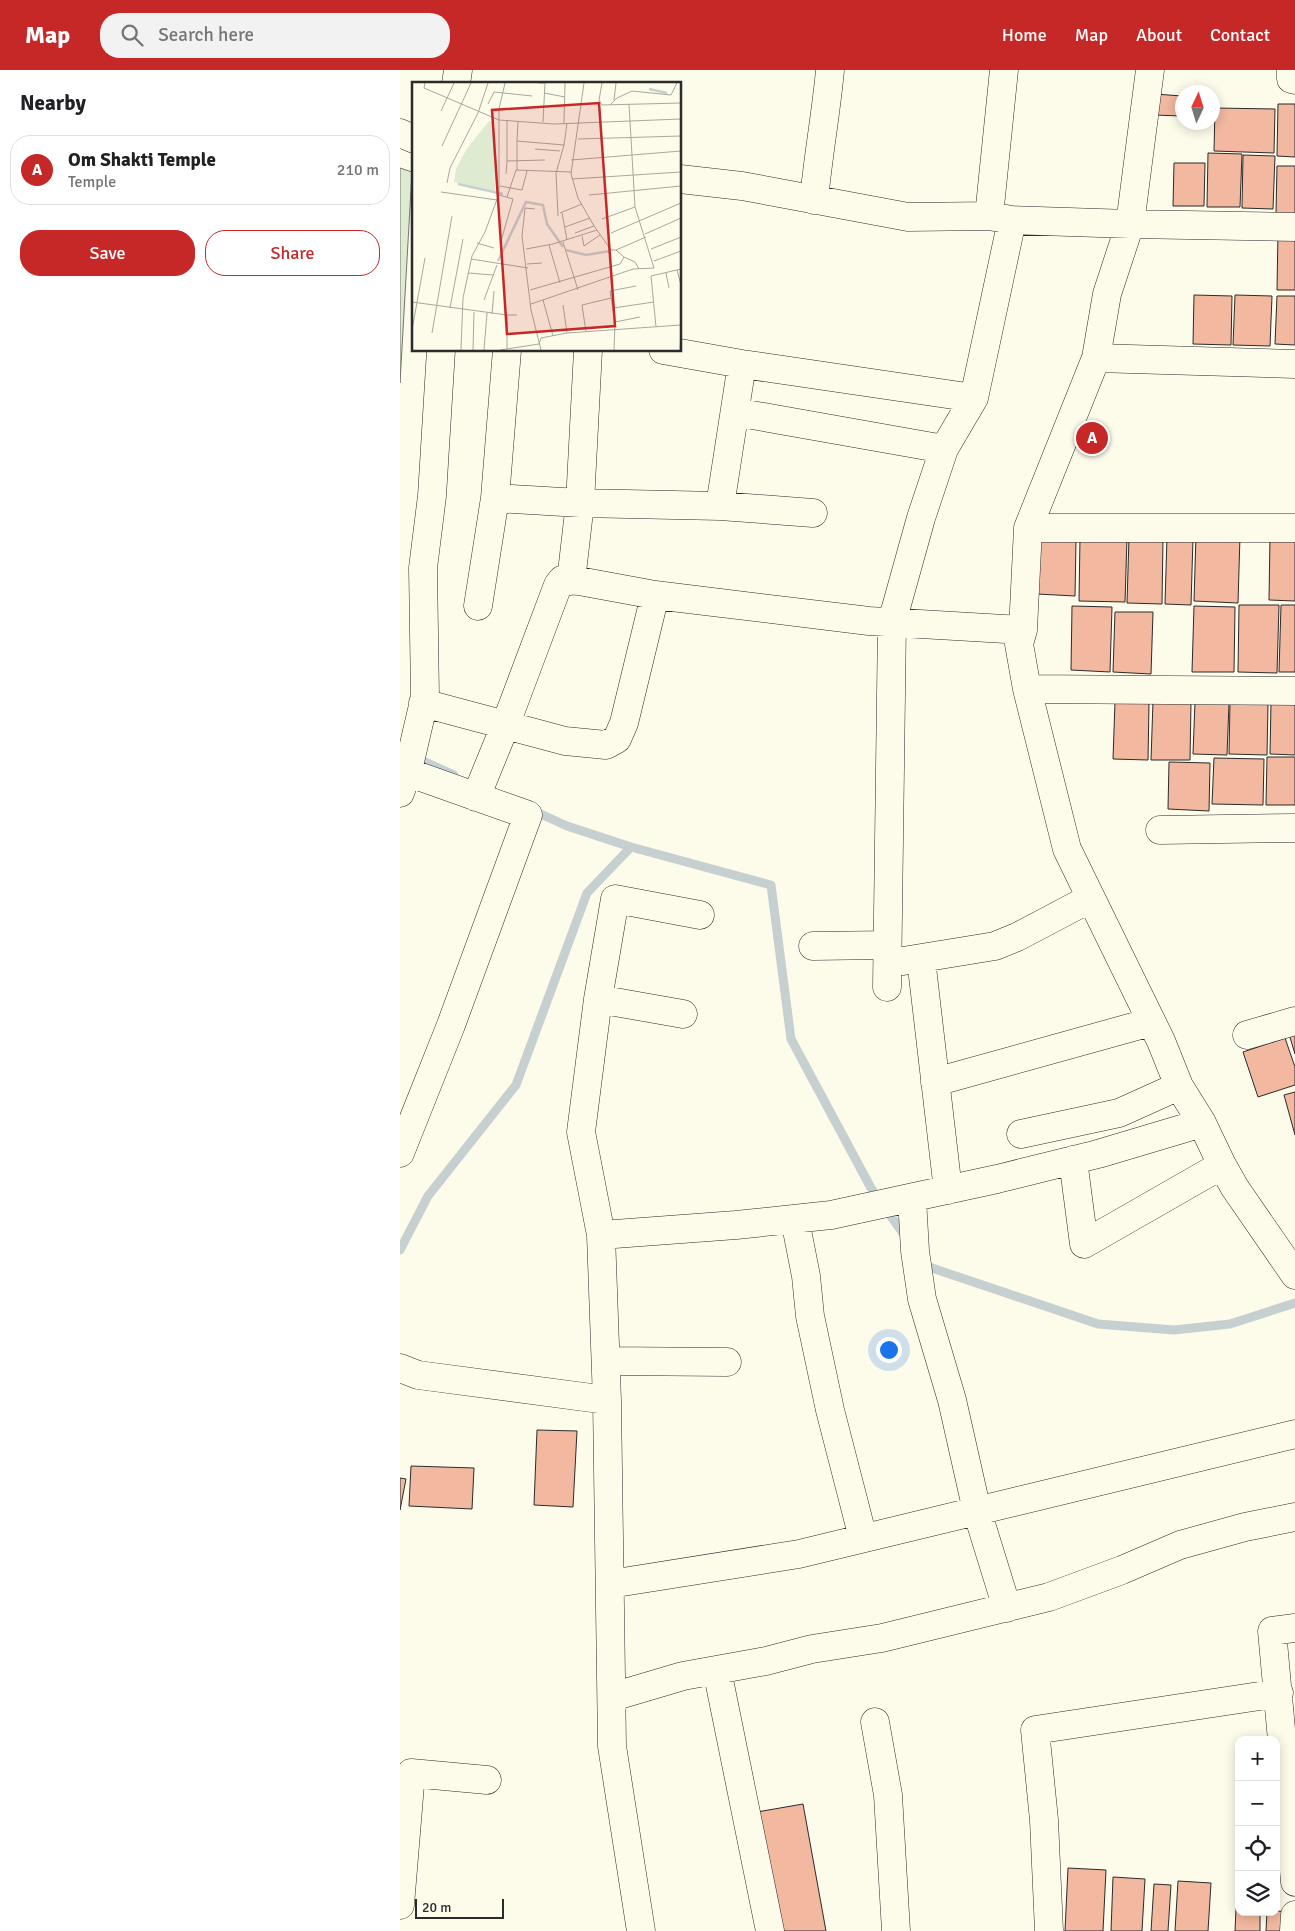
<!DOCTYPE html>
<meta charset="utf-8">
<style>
:root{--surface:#fff;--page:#f2f2f2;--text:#202124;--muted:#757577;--line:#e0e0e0;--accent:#c62828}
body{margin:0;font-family:Signika,sans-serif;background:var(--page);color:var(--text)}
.controls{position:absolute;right:15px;bottom:15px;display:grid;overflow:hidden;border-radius:10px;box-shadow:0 2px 12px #0003}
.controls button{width:45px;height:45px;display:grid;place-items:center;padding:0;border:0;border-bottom:1px solid var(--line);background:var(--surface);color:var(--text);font:25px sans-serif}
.compass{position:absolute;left:775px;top:15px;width:45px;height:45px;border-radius:50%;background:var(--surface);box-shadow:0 2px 12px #0003;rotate:4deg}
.scale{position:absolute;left:15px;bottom:12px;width:89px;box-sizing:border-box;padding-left:5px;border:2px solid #2b2b2b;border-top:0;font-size:14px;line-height:18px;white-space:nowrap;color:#2b2b2b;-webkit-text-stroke:4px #fdfbea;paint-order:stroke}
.you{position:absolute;left:488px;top:1279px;width:18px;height:18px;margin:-12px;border:4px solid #fff;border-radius:50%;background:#1a73e8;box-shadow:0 0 0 8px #1a73e833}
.badge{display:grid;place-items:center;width:32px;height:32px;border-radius:50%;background:var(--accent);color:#fff;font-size:16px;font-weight:700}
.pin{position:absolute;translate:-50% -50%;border:2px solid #fff;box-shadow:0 1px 5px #0006}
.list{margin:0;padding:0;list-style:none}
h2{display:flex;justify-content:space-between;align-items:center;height:65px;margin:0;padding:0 20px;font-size:21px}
h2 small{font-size:16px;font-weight:400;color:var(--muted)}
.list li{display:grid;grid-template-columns:32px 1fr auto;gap:15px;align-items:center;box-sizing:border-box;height:70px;margin:0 10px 10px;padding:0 10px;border:1px solid var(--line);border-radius:20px}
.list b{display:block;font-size:19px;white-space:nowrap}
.list p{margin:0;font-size:16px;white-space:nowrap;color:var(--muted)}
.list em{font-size:16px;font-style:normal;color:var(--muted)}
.actions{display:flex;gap:10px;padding:15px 20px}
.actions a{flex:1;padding:11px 0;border:1px solid var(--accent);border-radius:20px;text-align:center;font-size:18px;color:var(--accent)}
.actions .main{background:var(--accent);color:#fff}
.icon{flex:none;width:28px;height:28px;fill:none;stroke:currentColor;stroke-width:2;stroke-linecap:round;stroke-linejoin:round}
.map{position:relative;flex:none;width:895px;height:1861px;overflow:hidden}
header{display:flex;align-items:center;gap:30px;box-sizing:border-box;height:70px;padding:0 25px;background:var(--accent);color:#fff}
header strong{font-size:24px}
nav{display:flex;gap:28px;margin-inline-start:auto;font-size:18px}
.search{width:350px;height:45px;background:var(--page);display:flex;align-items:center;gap:12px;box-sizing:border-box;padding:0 18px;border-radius:20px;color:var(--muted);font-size:19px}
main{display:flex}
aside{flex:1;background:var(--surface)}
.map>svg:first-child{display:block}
.green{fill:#deebd1;stroke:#74746e}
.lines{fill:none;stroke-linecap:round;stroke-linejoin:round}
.stream{stroke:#c7d0d0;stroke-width:9}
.building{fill:#f2b8a0;stroke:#2b2b2b}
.minor-casing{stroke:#2b2b2b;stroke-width:29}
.minor{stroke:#fdfbea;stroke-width:28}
.inset-river{fill:none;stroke:#c7d0d0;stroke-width:2.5}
.inset-road{fill:none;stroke:#a9a89e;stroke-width:1}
.view{fill:#c62828;fill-opacity:0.15;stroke:#c62828;stroke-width:2.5}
.inset-edge{fill:none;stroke:#2b2b2b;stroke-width:2.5}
</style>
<header>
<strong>Map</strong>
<div class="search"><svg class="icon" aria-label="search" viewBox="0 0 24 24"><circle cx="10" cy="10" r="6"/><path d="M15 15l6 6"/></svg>Search here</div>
<nav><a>Home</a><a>Map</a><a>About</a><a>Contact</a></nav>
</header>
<main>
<aside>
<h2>Nearby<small></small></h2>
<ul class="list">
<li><span class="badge">A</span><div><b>Om Shakti Temple</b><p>Temple</p></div><em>210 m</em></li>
</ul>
<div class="actions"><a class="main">Save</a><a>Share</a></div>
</aside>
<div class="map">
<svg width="895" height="1861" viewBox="0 0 895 1861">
<rect width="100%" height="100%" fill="#fdfbea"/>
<!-- green -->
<path class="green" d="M0,98l12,4 -12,211z"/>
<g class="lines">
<!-- stream -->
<path class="stream" d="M14,687l40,18
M132,740l35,16 64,21
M0,1180l28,-54 88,-111 71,-192 44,-46 140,38 20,154 80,149 36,51
M523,1192l3,4 172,58 76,6 56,-6 65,-21"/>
</g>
<!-- building -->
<path class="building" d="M755,24l27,2v20l-28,-1z
M878,34h17v53l-18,-1z
M815,38l60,1 -1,44 -60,-2z
M808,83l34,1 -2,53h-33z
M843,85l32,1 -2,53 -31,-1z
M774,93h31l-1,43h-31z
M877,96h18v48l-19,-1z
M878,162l17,1v57h-18z
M794,225l38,1 -1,49 -38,-1z
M835,225l37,1 -2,50 -37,-1z
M877,226h18v49l-20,-1z
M796,465l44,1 -2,67 -44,-2z
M680,467l47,1 -2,64 -46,-1z
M729,467l34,1 -1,66 -35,-1z
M767,467l26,1 -2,67 -26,-1z
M870,467h25v64l-26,-1z
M638,469l38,1 -1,56 -38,-2z
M839,535h40l-2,68 -39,-1z
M881,535h14v67h-16z
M672,536l40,1 -2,65 -39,-2z
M794,536l41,1 -1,65h-42z
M715,542h38l-2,62 -38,-2z
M753,631l38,2 -1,57h-39z
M715,632l34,1 -1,57 -35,-1z
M795,632l34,1 -2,52 -34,-1z
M830,633l38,1 -1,51 -38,-1z
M871,633l24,1v51l-25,-1z
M867,687h28v48h-29z
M814,688l50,1 -1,46 -51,-1z
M769,692l41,1 -1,48 -41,-2z
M895,963v21l-6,-20z
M885,968l10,29v18l-37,12 -15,-45z
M895,1022v43l-11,-40z
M137,1360l40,1 -4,76 -39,-2z
M11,1396l63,2 -2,41 -63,-3z
M0,1408l6,1 -6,31z
M403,1734l23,127h-48l-21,-119z
M668,1798l38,2 -3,61h-38z
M713,1807l32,2 -3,52h-31z
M778,1811l33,2 -3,48h-33z
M754,1814l17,1 -3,46h-17z
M836,1838h3v4h21v19h-25z
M876,1841l17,1v19h-27l1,-19z"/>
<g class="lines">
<defs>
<path id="minor" d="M750,0l-20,154 -23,70 -11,64 -68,170 -5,102 -4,14 8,45 40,160 94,192 18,45 23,37 20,42 13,23 60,87
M891,0v9l4,1
M56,14l2,-14
M0,63l14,6
M280,109l62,7 166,31 81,-1 23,4 118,4 165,3
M414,130c4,-44 12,-86 16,-130
M589,146l15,-146
M263,280l79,14 232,34 -30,51 -23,69 -29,104 -5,365
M696,288l199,6
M574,328l38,-178
M335,342l209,37
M95,428l12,-148
M320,436l22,-142
M628,458h267
M171,511l9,-78 8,-153
M78,536l17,-108 85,5 140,3 93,7
M627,619l268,2
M23,633l142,38 41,4 11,-6 7,-16 31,-128
M0,723l8,-23 17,-73 -2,-129 9,-72 9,-146
M76,727l29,-71 53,-141 4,-5 17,1 76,14 214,26 154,9
M760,760l135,-2
M413,876l74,-1
M521,889l27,231
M503,891l92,-15 22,-9 74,-39
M198,929l85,15
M847,965l48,-14
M535,1012l216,-60
M621,1064l98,-21 60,-27
M0,1083l51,-128 77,-210 -121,-43
M673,1090l11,84 138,-79
M512,1128l3,53 7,48 30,101 25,111 30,97
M395,1150l11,56 4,40 20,94 33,128
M201,1165l135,-10 95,-10 166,-36 101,-25 104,-31
M206,1291l121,1
M0,1298l18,7 189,25
M210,1514l189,-30 496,-120
M895,1558l-23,3 23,251
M317,1600l53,261
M212,1627l71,-21 83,-15 46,-12 70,-11 167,-41 73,-27 58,-25 65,-18 50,-10
M475,1652l13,73 8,136
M0,1835l11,-132 76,7
M241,1861l-29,-185 -5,-346 -6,-165 -20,-103 17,-133 17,-100 85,16
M649,1861l-5,-111 -9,-90 244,-37
M894,1861l1,-16"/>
</defs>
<!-- minor casing -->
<use href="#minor" class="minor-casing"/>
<!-- minor -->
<use href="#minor" class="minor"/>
</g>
<!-- overview -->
<g transform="translate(12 12)">
<rect width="269" height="269" fill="#fdfbea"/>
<path d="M77,39l5,1 1,69 -41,-9 2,-13 10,-19z" fill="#deebd1"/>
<path class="inset-river" d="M237,7l18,4M46,102l45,10M154,168l20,5 24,-4M86,179l28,-59 17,3 4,19 16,23"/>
<path class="inset-road" d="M13,1l-1,5 75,32 55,4 127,-5M126,1h7l-2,39M172,1l-13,91 7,24 16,28 17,24h5M190,1l-3,17 3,5 79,-2M132,11l21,4M202,18l2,-17M76,22l6,-12 38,4M198,23l7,-7 15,-7 39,4 6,-12M29,29l13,-28M152,41l1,-40M166,57l103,-3M105,59l1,-20M152,63l3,-22M30,64l29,-63M123,67l25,2M159,78l110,-9M95,79v-41M105,88v-29l47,4 -8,28 2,43M94,92l1,-13 38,-1M160,97l109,-7M35,101l3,-15 28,-55 10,-30M88,104l22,4 5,-19M29,110l56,8M87,113l14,4 -12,42M177,113l92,-9M95,115l9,-27 55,2M123,127l-10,-1 -3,28 9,74 10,40M148,131l22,-9M150,131l5,27M190,137l33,-12M153,145l25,-9M163,151l19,-7M199,151l70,-30M233,152l36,-16M170,154l2,10 16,-11M151,160l15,48M65,161l17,5M137,163l11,38M114,167l27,-5 44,-14M239,167l30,-12M212,175l11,5 4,7M59,177l57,9M242,179l27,-10M115,182l15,-1M265,188l4,15M56,191l25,2M254,191l3,15M118,208l90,-26 4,-7 -8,-7 30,-13M72,218l13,-35M131,218l10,36M0,220l95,13M119,222l102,-35 21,-1 -19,-61 -6,-103M151,223l4,28M38,226l13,-69M201,226l41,-6M80,232l2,-23M203,240l25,-5M244,245l-5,-51 30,-7M0,248l13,-72M174,250l-4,-27 29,-7M20,251l20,-117M95,267v-34h10M49,268l2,-52 9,-42 13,-24 14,-38v-85l6,-26M61,268l1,-38M72,268l3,-37M88,268l39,-6 2,-6 26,-5 114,-8M202,268l1,-28 -5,-31 26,-5M268,268l1,-20"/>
<path class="view" d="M187,21l16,223 -108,8 -15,-224z"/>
<rect width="269" height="269" class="inset-edge"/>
</g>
</svg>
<div class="controls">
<button>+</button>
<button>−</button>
<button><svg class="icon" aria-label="locate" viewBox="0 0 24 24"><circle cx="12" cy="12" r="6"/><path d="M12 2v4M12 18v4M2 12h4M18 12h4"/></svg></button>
<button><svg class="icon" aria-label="layers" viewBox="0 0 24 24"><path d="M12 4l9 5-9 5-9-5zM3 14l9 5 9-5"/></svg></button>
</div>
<svg class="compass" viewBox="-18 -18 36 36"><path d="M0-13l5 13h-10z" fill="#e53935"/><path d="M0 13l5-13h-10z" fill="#757577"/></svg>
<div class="scale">20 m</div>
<div class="you"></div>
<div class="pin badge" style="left:692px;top:368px">A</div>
</div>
</main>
